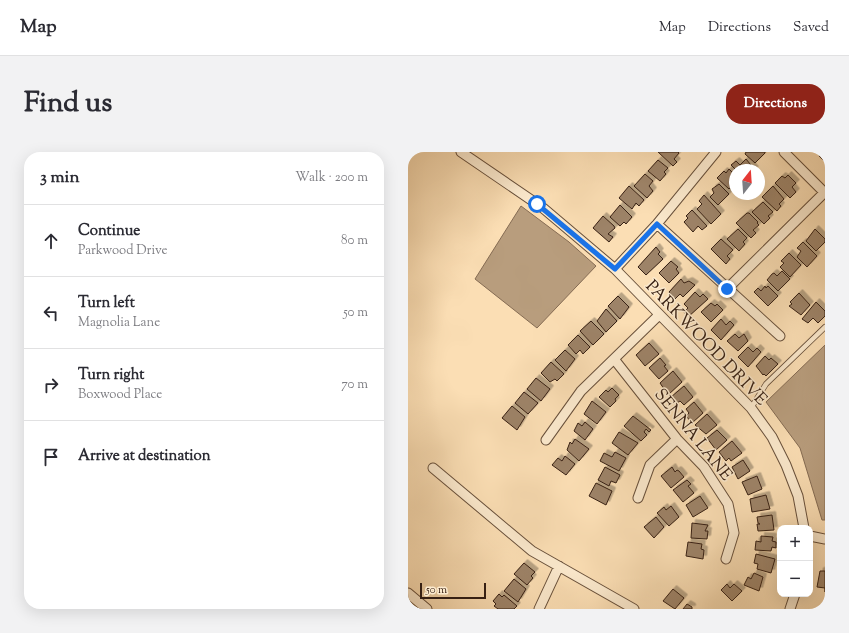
<!DOCTYPE html>
<meta charset="utf-8">
<style>
:root{--surface:#fff;--page:#f2f2f3;--text:#2b2b33;--muted:#7c7c81;--line:#e1e1e2;--accent:#8f2418}
body{margin:0;font-family:"Sorts Mill Goudy",serif;background:var(--page);color:var(--text)}
.controls{position:absolute;right:12px;bottom:12px;display:grid;overflow:hidden;border-radius:8px;box-shadow:0 4px 16px #0002}
.controls button{width:36px;height:36px;display:grid;place-items:center;padding:0;border:0;border-bottom:1px solid var(--line);background:var(--surface);color:var(--text);font:20px sans-serif}
.compass{position:absolute;left:321px;top:12px;width:36px;height:36px;border-radius:50%;background:var(--surface);box-shadow:0 4px 16px #0002;rotate:17deg}
.scale{position:absolute;left:12px;bottom:10px;width:66px;box-sizing:border-box;padding-left:4px;border:2px solid #372013;border-top:0;font-size:11px;line-height:14px;white-space:nowrap;color:#372013;-webkit-text-stroke:3px #fceace;paint-order:stroke}
.stop{position:absolute;width:12px;height:12px;margin:-9px;border:3px solid #1a73e8;border-radius:50%;background:#fff}
.stop.end{background:#1a73e8;border-color:#fff;box-shadow:0 1px 4px #0008}
.list{margin:0;padding:0;list-style:none}
h2{display:flex;justify-content:space-between;align-items:center;height:52px;margin:0;padding:0 16px;font-size:17px}
h2 small{font-size:13px;font-weight:400;color:var(--muted)}
.list li{display:grid;grid-template-columns:26px 1fr auto;gap:12px;align-items:center;box-sizing:border-box;height:72px;padding:0 16px;border-top:1px solid var(--line)}
.list b{display:block;font-size:15px;white-space:nowrap}
.list p{margin:0;font-size:13px;white-space:nowrap;color:var(--muted)}
.list em{font-size:13px;font-style:normal;color:var(--muted)}
.icon{flex:none;width:22px;height:22px;fill:none;stroke:currentColor;stroke-width:2;stroke-linecap:round;stroke-linejoin:round}
.map{position:relative;flex:none;width:417px;height:457px;overflow:hidden;border-radius:16px}
header{display:flex;align-items:center;gap:24px;box-sizing:border-box;height:56px;padding:0 20px;background:var(--surface);border-bottom:1px solid var(--line)}
header strong{font-size:19px}
nav{display:flex;gap:22px;margin-inline-start:auto;font-size:14px}
.intro{display:flex;align-items:center;justify-content:space-between;box-sizing:border-box;height:96px;padding:0 24px}
h1{margin:0;font-size:28px}
.button{padding:10px 18px;border-radius:16px;background:var(--accent);color:#fff;font-size:14px;font-weight:700}
main{display:flex;gap:24px;padding:0 24px}
aside{flex:1;background:var(--surface);border-radius:16px;box-shadow:0 4px 16px #0002}
.map>svg:first-child{display:block}
.water{fill:#b89d7d;stroke:#846b53}
.building{fill:#9d8367;stroke:#372013;filter:url(#shadow)}
.lines{fill:none;stroke-linecap:round;stroke-linejoin:round}
.lane-casing{stroke:#68503b;stroke-width:6}
.street-casing{stroke:#68503b;stroke-width:11}
.lane{stroke:#fceace;stroke-width:4.5}
.street{stroke:#fceace;stroke-width:9}
.route{stroke:#1a73e8;stroke-width:5}
.labels{text-anchor:middle;stroke-width:3;stroke-linejoin:round;paint-order:stroke}
.street-label{font-size:17px;fill:#372013;stroke:#fceace}
</style>
<header>
<strong>Map</strong>
<nav><a>Map</a><a>Directions</a><a>Saved</a></nav>
</header>
<div class="intro"><h1>Find us</h1><a class="button">Directions</a></div>
<main>
<aside>
<h2>3 min<small>Walk · 200 m</small></h2>
<ul class="list">
<li><svg class="icon" aria-label="ahead" viewBox="0 0 24 24"><path d="M12 20V5M6 11l6-6 6 6"/></svg><div><b>Continue</b><p>Parkwood Drive</p></div><em>80 m</em></li>
<li><svg class="icon" aria-label="left" viewBox="0 0 24 24"><path d="M17 20v-9H6M10 6l-5 5 5 5"/></svg><div><b>Turn left</b><p>Magnolia Lane</p></div><em>50 m</em></li>
<li><svg class="icon" aria-label="right" viewBox="0 0 24 24"><path d="M7 20v-9h11M14 6l5 5-5 5"/></svg><div><b>Turn right</b><p>Boxwood Place</p></div><em>70 m</em></li>
<li><svg class="icon" aria-label="arrive" viewBox="0 0 24 24"><path d="M6 21V4h12l-3 4 3 4H6"/></svg><div><b>Arrive at destination</b></div></li>
</ul>
</aside>
<div class="map">
<svg width="417" height="457" viewBox="0 0 417 457">
<defs>
<filter id="shadow"><feDropShadow dx="3.5" dy="-3.5" stdDeviation="0" flood-color="#0004"/></filter>
</defs>
<rect width="100%" height="100%" fill="#fbdeb4"/>
<filter id="stains"><feTurbulence type="fractalNoise" baseFrequency=".005" numOctaves="4"/><feColorMatrix values="0 0 0 0 .2 0 0 0 0 .09 0 0 0 0 .02 0 0 0 .5 -.17"/></filter>
<radialGradient id="worn" r=".72"><stop offset=".6" stop-color="#630" stop-opacity="0"/><stop offset="1" stop-color="#630" stop-opacity=".3"/></radialGradient>
<!-- water -->
<path class="water" d="M113,54l48,36 27,24 -59,62 -62,-49z
M417,193v175h-3l-22,-72 -34,-46z"/>
<!-- building -->
<path class="building" d="M250,0h20l1,1 -5,6 3,3 -4,4z
M338,0h19v1l-10,10 -10,-9z
M412,0h5l-1,9 -5,-5 2,-3z
M338,7l9,11h-19l-5,-5 5,-4 4,4z
M250,8l10,8 -4,4 2,2 -6,7 -12,-10z
M321,17l6,6v8l-6,6 -12,-11 7,-7 2,2z
M237,22l8,7 -4,5 4,5 -6,7 -13,-12z
M380,23l8,8 -4,4 4,5 -6,6 -15,-15 7,-7 3,2z
M311,32l10,10 -11,11 -8,-8 4,-4 -2,-4z
M221,34l15,14 -5,6 -3,-3 -4,6 -13,-11z
M365,34l11,13 -5,5 2,2 -4,5 -15,-14z
M296,43l17,19 -10,10 -14,-15 5,-5 -3,-3z
M355,50l10,10 -5,4 2,2 -6,6 -12,-12z
M212,53l12,12 -6,7 -2,-2 -4,4 -10,-9z
M284,58l15,16 -5,4 -4,-4 -5,6 -9,-10 4,-4 -2,-2z
M339,61h2l9,9 -1,1 2,2 -6,5 3,3 -5,5 -15,-15z
M195,64l11,10 1,2 -7,6 5,3 -4,5 -16,-14z
M330,77l9,9 -4,4 2,2 -6,7 -12,-12z
M407,77l10,10v3l-9,9 -10,-10z
M313,87l12,11 -6,6 3,3 -4,5 -15,-15z
M395,90l14,14 -10,11 -10,-10 4,-6 -4,-3z
M248,95l4,5 -2,2 5,5 -17,16 -8,-8z
M381,101l12,12 -11,12 -10,-10 4,-4 -3,-2z
M263,109l7,6 -2,2 3,4 -10,10 -10,-10z
M374,119l8,8 -12,12 -11,-11 5,-6 2,-1 3,3z
M273,127l3,4 5,-2 6,4 -12,12 -3,-3 -5,5 -6,-7z
M357,134l1,2 2,-2 10,10 -10,10 -14,-14 4,-4 3,3z
M287,140l5,5 3,-3 5,5 -20,18 -4,-5 4,-4 -4,-4z
M391,141l11,12 -9,10 -12,-9 3,-2 -2,-2z
M210,144l11,11 -9,12 -12,-13z
M408,150l9,9v5l-7,7 -5,-5 -5,5 -6,-4z
M303,151l4,3 2,-2 6,6 -12,12 -10,-10z
M198,157l11,12 -11,11 -9,-11z
M313,167l5,6 4,-4 4,4 -13,15 -10,-10z
M183,169l13,13 -11,11 -13,-14z
M327,182l4,4 5,-4 4,7 -10,10 -11,-10z
M170,183l12,12 -7,7 -3,-4 -4,4 -8,-9z
M241,191l10,11 -14,12 -9,-11z
M340,195l5,5 4,-4 4,4 -13,15 -10,-10z
M157,198l10,9 -9,12 -11,-11z
M357,204l4,4 2,-2 7,6 -12,12 -2,-2 -1,1 -7,-9z
M252,206l6,7 -2,1 4,5 -9,8 -10,-11z
M143,210l13,12 -7,7 -2,-2 -5,3 -9,-9z
M265,219l9,11 -14,13 -8,-12z
M128,226l14,11 -9,12 -14,-12z
M276,234l9,11 -9,8 -4,-4 -3,2 -6,-6z
M204,236l7,7 -4,4 1,2 -6,6 -11,-10 7,-7 2,2z
M116,240l14,11 -10,11 -13,-11z
M184,249l14,11 -9,12 -13,-10z
M286,250l9,11 -11,10 -6,-7 3,-3 -3,-4z
M104,254l13,11 -8,13 -15,-12z
M299,262l10,11 -11,9 -11,-9z
M225,264l18,14 -2,2 -3,-3 -2,3 3,3 -6,6 -17,-15z
M177,270l8,7 -8,11 -11,-9 4,-8 4,3z
M309,278l10,10 -11,10 -9,-12z
M211,280l19,11 -10,12 -16,-12z
M167,287l14,10 -10,12 -12,-11 3,-8 2,2z
M324,289l10,12 -11,8 -2,-3 -3,3 -7,-9z
M207,300l11,6 -7,13 -19,-10 4,-8 8,4z
M157,304l10,8 -9,11 -14,-10 6,-7 4,3z
M335,308l7,11 -12,8 -6,-12z
M197,315l15,8 -4,8 -5,-2 -2,5 -11,-6z
M264,315l3,5 2,-2 2,1 5,6 -13,11 -10,-12z
M349,324l5,13 -14,6 -6,-13z
M279,328l4,4 -3,2 6,7 -11,9 -10,-12z
M188,331l16,8 -6,14 -17,-9z
M358,343l4,14 -18,3 -2,-13z
M292,344l8,12 -15,9 -7,-12z
M263,354l8,11 -10,9 -12,-13 7,-6 2,3z
M364,363l2,15 -16,1 -1,-7h3l-2,-1 -1,-6z
M248,365l8,10 -10,11 -10,-11z
M284,371l16,2 -3,6h3l-1,8 -16,-1z
M353,384l12,1 -1,4 4,1v6l-4,-1 -1,4 -16,-1 1,-9 5,1z
M280,390l14,2 -1,5 3,1 -1,9 -17,-3z
M348,402l19,5 -4,14 -14,-4 1,-5 -4,-1z
M116,411l11,9 -4,4 2,2 -6,7 -13,-11z
M412,419h5v21v-4l-8,-1z
M346,421l9,4 -4,14 -15,-6 4,-8 3,2z
M106,427l12,10 -8,13 -14,-11z
M319,432l3,4 4,-4 8,7 -10,10 -11,-11z
M265,437l11,9 -9,11 -12,-8z
M91,442l3,3 2,-2 13,11 -3,3h-16l-4,-3 2,-2 -3,-3z
M279,452l5,3v2h-9z"/>
<g class="lines">
<defs>
<path id="lane" d="M343,256l15,-24 59,-57"/>
<path id="street" d="M53,0l82,56 72,61 136,139 21,29 14,28 12,31 6,32
M376,0l41,41
M249,72l123,112
M207,117l42,-45 59,-72
M319,137l98,-97
M206,207l63,80 27,28 24,37 6,29 -8,26
M138,288l35,-49 78,-76
M25,316l99,83 102,58
M230,346l12,-33 27,-26
M402,384l15,3
M0,441l19,16
M131,457l20,-43
M382,457l5,-15"/>
</defs>
<!-- lane casing -->
<use href="#lane" class="lane-casing"/>
<!-- street casing -->
<use href="#street" class="street-casing"/>
<!-- lane -->
<use href="#lane" class="lane"/>
<!-- street -->
<use href="#street" class="street"/>
</g>
<g class="lines">
<!-- route -->
<path class="route" d="M129,52l78,65 42,-45 70,65"/>
</g>
<g class="labels">
<!-- street labels -->
<g class="street-label">
<text transform="translate(299 190) rotate(46)" y="6">PARKWOOD DRIVE</text>
<text transform="translate(286 282) rotate(51)" y="6">SENNA LANE</text>
</g>
</g>
<rect width="100%" height="100%" filter="url(#stains)"/>
<rect width="100%" height="100%" fill="url(#worn)"/>
</svg>
<div class="controls">
<button>+</button>
<button>−</button>
</div>
<svg class="compass" viewBox="-18 -18 36 36"><path d="M0-13l5 13h-10z" fill="#e53935"/><path d="M0 13l5-13h-10z" fill="#7c7c81"/></svg>
<div class="scale">50 m</div>
<div class="stop" style="left:129px;top:52px"></div>
<div class="stop end" style="left:319px;top:137px"></div>
</div>
</main>
